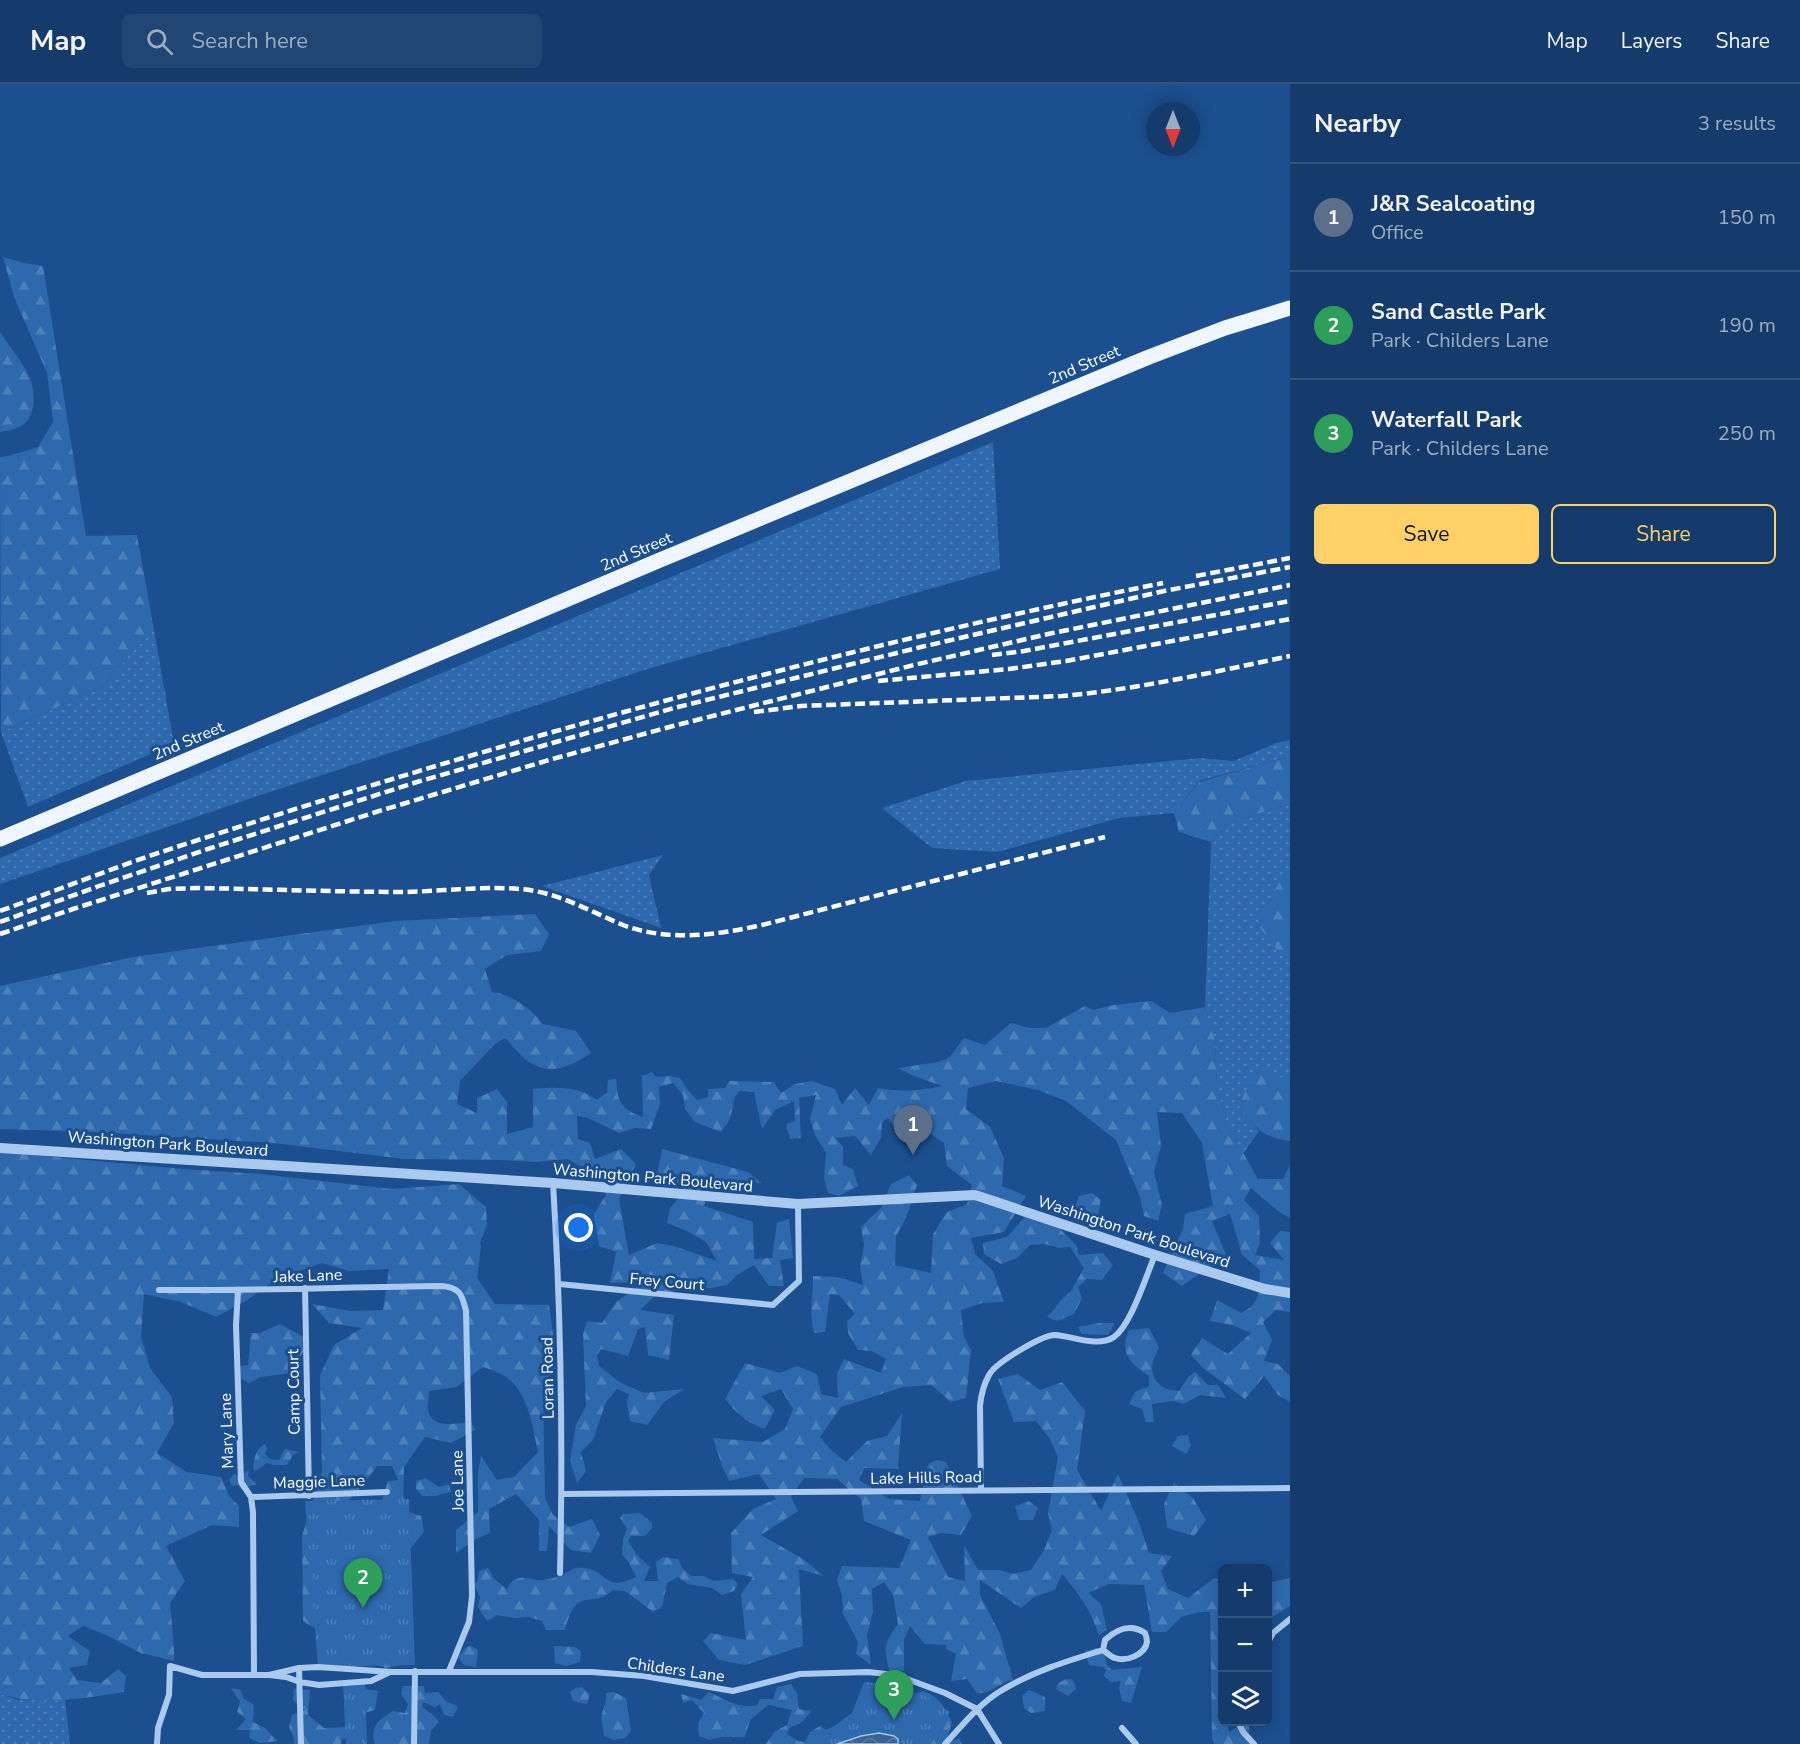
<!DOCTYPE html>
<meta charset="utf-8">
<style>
:root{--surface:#143b6b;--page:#214673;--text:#f1f3f6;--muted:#9dadc1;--line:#33557e;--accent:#ffd166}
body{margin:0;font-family:"Nunito Sans",sans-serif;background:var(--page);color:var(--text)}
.controls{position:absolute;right:18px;bottom:18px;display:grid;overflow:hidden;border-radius:9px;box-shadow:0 3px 15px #0003}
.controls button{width:54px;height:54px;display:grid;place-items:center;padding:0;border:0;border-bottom:2px solid var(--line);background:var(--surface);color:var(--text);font:30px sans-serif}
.compass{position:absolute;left:1146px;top:18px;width:54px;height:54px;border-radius:50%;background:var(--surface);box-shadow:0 3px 15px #0003;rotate:180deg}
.you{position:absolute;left:579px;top:1144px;width:21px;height:21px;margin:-15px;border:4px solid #fff;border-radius:50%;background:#1a73e8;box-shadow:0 0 0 9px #1a73e833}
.badge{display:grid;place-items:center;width:39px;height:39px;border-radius:50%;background:var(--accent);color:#fff;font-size:20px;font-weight:700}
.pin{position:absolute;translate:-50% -50px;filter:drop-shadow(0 2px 3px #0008)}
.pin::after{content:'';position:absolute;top:32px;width:21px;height:18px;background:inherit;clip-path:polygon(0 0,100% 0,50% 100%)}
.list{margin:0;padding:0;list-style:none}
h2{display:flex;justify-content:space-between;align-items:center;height:78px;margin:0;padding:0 24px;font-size:26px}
h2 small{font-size:20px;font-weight:400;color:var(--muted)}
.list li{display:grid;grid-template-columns:39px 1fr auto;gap:18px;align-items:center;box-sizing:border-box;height:108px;padding:0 24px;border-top:2px solid var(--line)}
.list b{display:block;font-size:22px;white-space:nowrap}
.list p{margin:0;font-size:20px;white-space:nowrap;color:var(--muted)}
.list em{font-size:20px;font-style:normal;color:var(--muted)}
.actions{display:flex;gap:12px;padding:18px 24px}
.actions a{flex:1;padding:14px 0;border:2px solid var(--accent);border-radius:9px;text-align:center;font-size:21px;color:var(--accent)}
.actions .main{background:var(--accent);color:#111}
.icon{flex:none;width:33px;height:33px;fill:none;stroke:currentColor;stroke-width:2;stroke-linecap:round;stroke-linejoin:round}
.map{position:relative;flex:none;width:1290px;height:1660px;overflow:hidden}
header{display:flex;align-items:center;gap:36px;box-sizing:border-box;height:84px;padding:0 30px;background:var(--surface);border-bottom:2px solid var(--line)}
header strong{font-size:28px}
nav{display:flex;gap:33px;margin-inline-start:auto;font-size:21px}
.search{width:420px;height:54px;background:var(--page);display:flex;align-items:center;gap:15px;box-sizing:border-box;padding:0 21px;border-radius:9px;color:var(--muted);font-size:22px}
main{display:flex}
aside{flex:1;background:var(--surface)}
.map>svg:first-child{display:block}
.grass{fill:url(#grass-dots)}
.forest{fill:url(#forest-firs)}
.park{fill:url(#park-tufts)}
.water{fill:url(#water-waves);stroke:#9cc4f0;stroke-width:1.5}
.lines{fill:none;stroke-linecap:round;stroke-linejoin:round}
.minor{stroke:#a9c9ee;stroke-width:6}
.tertiary{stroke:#a9c9ee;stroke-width:10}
.primary{stroke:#f0f6ff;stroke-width:15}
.rail{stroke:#fff;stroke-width:4.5;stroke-dasharray:10 4.5;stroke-linecap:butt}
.labels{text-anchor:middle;stroke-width:6;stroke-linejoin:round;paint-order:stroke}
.street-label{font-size:16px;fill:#fff;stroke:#1b4f8f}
</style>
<header>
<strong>Map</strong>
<div class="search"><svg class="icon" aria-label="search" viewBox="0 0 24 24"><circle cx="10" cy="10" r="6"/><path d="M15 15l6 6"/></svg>Search here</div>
<nav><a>Map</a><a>Layers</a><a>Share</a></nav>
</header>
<main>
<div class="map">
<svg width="1290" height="1660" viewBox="0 0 1290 1660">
<defs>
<pattern id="grass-dots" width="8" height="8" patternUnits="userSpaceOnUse" patternTransform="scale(1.5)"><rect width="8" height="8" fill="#2e69ad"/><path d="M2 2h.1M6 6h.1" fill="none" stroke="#4d80b9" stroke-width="1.8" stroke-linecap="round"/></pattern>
<pattern id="forest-firs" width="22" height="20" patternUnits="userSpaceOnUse" patternTransform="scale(1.5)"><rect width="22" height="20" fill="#2e69ad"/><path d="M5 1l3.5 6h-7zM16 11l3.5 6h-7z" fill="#4d80b9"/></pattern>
<pattern id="park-tufts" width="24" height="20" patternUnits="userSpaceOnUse" patternTransform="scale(1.5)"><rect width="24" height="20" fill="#2e69ad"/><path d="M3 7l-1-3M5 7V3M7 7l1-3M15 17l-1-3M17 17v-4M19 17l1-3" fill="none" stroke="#4d80b9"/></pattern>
<pattern id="water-waves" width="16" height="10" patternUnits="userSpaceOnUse" patternTransform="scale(1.5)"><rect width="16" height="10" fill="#3c6290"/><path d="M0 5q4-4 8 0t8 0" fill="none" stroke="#597aa1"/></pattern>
</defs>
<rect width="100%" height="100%" fill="#1b4f8f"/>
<!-- grass -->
<path class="grass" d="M993,358l7,127 -356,101 -395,129 -249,85v-26z
M154,546l20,114 -146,63 -27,-75 102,-45 31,-38z
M1290,656v16l-91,25 -25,32 -55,5 -122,34 -65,-4 -50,-40 84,-27 234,-23 34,3 42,-18z
M1290,720v281l-5,-5 -46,26 20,25 -16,23 -15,-28 -11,-37 -2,-49 -10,-33 6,-165 19,-20z
M663,771l-14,20 12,53 -119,-42z
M0,1610l18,6h47l5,44h-70z"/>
<!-- forest -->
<path class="forest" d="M3,173l21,6 19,3 43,270 51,-1 17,95 -20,19 -31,38 -102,45 -1,-275 8,-1 30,-9 15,-25 -6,-49 -33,-76z
M0,248c9,14 22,29 29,44 7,16 8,43 -10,51 -6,3 -13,4 -19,5z
M1290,672v48l-60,18 -19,20 -32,-10 -5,-19 25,-31z
M1286,786h4v88l-7,-1 -26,-33z
M535,830l14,20 -8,17 -34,4 -22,14 7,23c19,2 40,17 51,32l33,7 15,22c-22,15 -43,24 -66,6 -7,-6 -13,-14 -20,-21l-10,6 -35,37 -3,23 20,9v-15l20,-9 10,13v32l26,-7v-38c23,-2 45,-3 64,11l10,-8 1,-12 8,-1c2,23 4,30 27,38l-1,-41 10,-4 4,5 13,-1 11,2 7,11 10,11 11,-3v-8l17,-1 4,-7 45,1 7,11 14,-9 17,-3 23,8 7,16 13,-17 14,17 9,-17c23,4 41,3 64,-2l-28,-10 -16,-8 40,-6 11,-4 15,-20 21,7 26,-22 19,5h16l39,-22 8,4 21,-5 37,-4 19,12 35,-6 10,33 2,49 11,37 30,53h25l7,-14v53l-12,-7 -27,-23 -7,12 15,16 1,27 -5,12 29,5 -14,-17 10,-12 10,1v80l-14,-2 -13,12 9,18 -8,21 14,3 12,12v26l-12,-7 -14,-19 -19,23 -42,-31 -12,-13 11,-17 26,16 23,-21 -19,-8 -22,-4 7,-21 24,13c21,-10 18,-23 19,-43l-18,-15 -12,-41 -18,7 14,34 -44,31 -19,-13 20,-44 2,-15 28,-8 -11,-63 -20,-30 -25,-1 4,34 -7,26 8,33 -4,16 -14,-5 -4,-19 -24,-57 -50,-39 -28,-11 -42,-9 -28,7 -2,21 24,18 14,31 -2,28 24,10 -22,36 -33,6 4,16 18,17 11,31 -22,1 -21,7 3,27 7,13 -5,48 -15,4 -20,-17 -28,2 -62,20 -21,30 11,13 15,12 21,-21 20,-5 15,-23 -4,56 -34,-1 -5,12 30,19 31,2 8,-37 9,-4 9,2 26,54 -11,19 -21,-2 -12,4 20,40 17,4 -1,-36 14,25h21l14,4 18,-4 13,-20 8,-20 -4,-17 10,-56 -8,-18 -14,-18 -22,1 -16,-43 20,-5 22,16 22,-8 23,29 -8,59 24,41 17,-37 22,51 9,28 23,3 -11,15 7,18 20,9 25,-19 9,-1v144h5l2,10 16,-10h4v22h-35l-2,-6 -2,-126h-10l-19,5 -15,15h-14l-8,-47 -35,-1 -21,9 13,11 6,26 -8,5c-9,-26 -19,-40 -37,-61l-7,16 -21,7 -13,11 -41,-28v15l20,39 13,46c-14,2 -20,14 -36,13l-10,-14 -16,2 5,-27 -10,-5v-4l-21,-1 -15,-18 -6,14v31l-15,-1c-5,-25 -6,-25 9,-46l-5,-29 -9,-13 -12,7 1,23 -6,23 4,30 -15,-11 2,-12 -15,-28 -1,-18 -5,-16 5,-14 57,2 12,-28 -47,-19 -3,-22 -24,-20 -33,-1 -13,19 7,14 -37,24 42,24 21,17 -25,-7 4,77 -58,19 -26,-5 -16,-19 8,-8 35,7 -5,-46 12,-17 -21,-4 -1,-40 22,-24 23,-10 -17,-25 -30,7 -7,-15 -9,-28 50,4 22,-13 8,-20 -12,-20 -20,7 14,14 -10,19c-18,-6 -28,-15 -40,-30l20,-36 35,10 17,-7 20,8 4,20 17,4 -1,-24 7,-15 37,14 5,-14 -14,-8 -14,-1 -10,-17 -1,-12 8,-7 -16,-19 -9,-1 -5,38 -11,1c-5,-20 -1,-37 -1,-57l25,1 25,8 -3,-18 4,-22 -3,-18 21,-20 9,-23 18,-9 8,10 -11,33 -10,18 -1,29 36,8 2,-39 14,-22 20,-8 5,-19 -25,-19 -3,-23 -13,-9 -28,5 -15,-21 -6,4 -1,16 -10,17 -16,-19 -19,2 7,9v18l10,4 5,17 -19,10 -11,-3 -4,-15 2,-25 -11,-18 -5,-16 6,-24 -17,3 2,40 -11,1 -4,-15 9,-3 -1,-20 -19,9 -13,19 -8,-37 -15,-1 -4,6 -5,22 -9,13 -26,-10 -10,-13 -2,-14 -10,-12 -14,4 1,17 -9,25 -16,-1 -16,5 -31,-15 -11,-2 1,23 12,4 5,16 26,-10 15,15 -17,35 10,56 28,-12 17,3 43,15 -11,-19 -19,-11 -20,-8 3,-15 16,-18 -29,-13 5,-28 86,23 14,11 -38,-2 -15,10 -5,15 49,16 1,37 18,-1 5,-35 12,-4 4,39 -13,2 4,26h-15l-15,-21 -17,10 -10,10 -16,3 -29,1 -27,7 -15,14 34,5 -5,45 -21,-5 -3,-28 -7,2 -10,27 -27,-7 -4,6 2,11 22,17 23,10 40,-4 -20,13 -17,23 -17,-4 -3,-19 2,-8 -12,-5 -11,13 -13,38 -12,12 5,19 -9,12 -7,-22 6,-36 10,-19 -3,-72 4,-13 15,2 14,-21 29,-20 -35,1 6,-31 -17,-6 -5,-32 12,-19 -15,-22 -23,-14 -31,3 -38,-2 -95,-1 -130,-16 -180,-11 -94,-3v-143l133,-29 262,-36z
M1266,983l19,13 5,5v56c-29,-4 -34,-13 -51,-35l9,-21z
M0,1068l184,17 76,5 132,15 67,-5 27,23 1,18 -7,17 1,5 -4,31 18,26 54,1 6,44v21l-12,16 2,112 8,17 16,12 23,-8 8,16 -9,18 -20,-3 -22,-24 -2,25h-8v-31l-23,-26 -27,15 1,24 -14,6 -20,14v-23l22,-18v-39l3,-17 16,24 17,-3 24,-25c-6,-28 -10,-64 -37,-78 -6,-3 -12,-5 -18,-7l-27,20 -27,4c0,6 -2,15 -1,20 5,19 29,12 43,11l4,8 -24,13 -26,-6 -21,30 -1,43 18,6 3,16 -19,23 -3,110 -18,3 -6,-16 -5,-123 15,-48 10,-1 -6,-14h-15l-18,24 -21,21 -10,126 -25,-16 -1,-85 20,-64 -2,-97 14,-30 28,-17 -33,-5 -17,-19 38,7 33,-1 6,-41 -40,2 -27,-8 -45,16 -33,23 -28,15 -35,-15 -37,-8 -3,42 9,32 22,29 2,26 -17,30 30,19 34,5 8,19 10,10v21l-27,-2 -46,21 19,35 -15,22 4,45v13l-33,-8 -35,-18 -23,-9 -15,10 22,15 -3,14 -18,3 8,12 24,3 17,-14 8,7 -2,16c-41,6 -84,15 -124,2z
M1092,1109l9,7 -3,15 -16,4 -7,-11 4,-12z
M1032,1125l13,5 31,31 3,10 24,-2 10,12 -11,15 -15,-1 -9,8 4,11 -8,16 -17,7 -10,-4 9,-10 5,-7 10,-9 13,-23 -14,-21 -11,1 -14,-4 -15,1 -13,13 -16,6 -17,-10 -1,-11 24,-6z
M1100,1239h15l-7,12 -26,-1 -4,-7z
M280,1240l29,16 -16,33 -33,4 -11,6 -14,-8 -1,-8 14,-2 3,-32h9z
M1149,1244l10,19c-2,5 -6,13 -7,19 0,18 12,24 27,25l10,-15 6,-4 13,13h10l8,13 -26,-3 -16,9 -11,-3 -21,3 2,18h-8l-4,-13 -13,-5 6,-12 14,-6v-10c-19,-12 -30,-24 -20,-46z
M1188,1351l3,11 -5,8 -14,-8 6,-10z
M265,1360l2,4 -2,6 5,5 9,1 6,-11 14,3 -6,3 -6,10h-14l-6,-2 -11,8 -3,-2c1,-10 2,-20 12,-25z
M249,1386l-1,6 8,8 -15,5 -3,-4 -6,1 -3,-6 5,-6 5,2z
M425,1394l14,9 10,-3 2,8 -16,4h-13l-6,-7v-8z
M1174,1399l19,15 13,22 -12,16 -27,-8 -3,-24z
M1029,1417l9,7 -5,12h-14l-4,-14z
M640,1429l12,10v5l-7,8h-14l-3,5 9,14 13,12 -6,14h14l-2,-19 7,-5 15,2 4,9 9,8h13l9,5 20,-2 5,5 -4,7 -12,4 -10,-7 -24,-4 -10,-7 -11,6 -5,24 -9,5 -28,-21 -12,-1c-23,21 -36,-7 -48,40h-19l-4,-9 -13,-4 -14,1 -18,-3 -10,6 -9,-14 2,-10 -6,-12 4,-5 1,-9 9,-3 6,11 13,10c2,-4 4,-8 9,-10 11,-4 18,3 28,1 6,-1 13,-3 18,-5 10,-4 10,-8 22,-7 24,2 19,25 52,9l-7,-14 -7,-9 1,-15 4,-10 -7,-11 3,-4z
M1290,1494v28l-22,14v-37z
M472,1562l6,4 -2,17 -12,-2 -6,-8 8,-10z
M554,1562l21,1 6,4 -1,11 -14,4 -11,-3z
M1097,1564l8,8 2,9 5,5 30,-3 -11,36 -9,-2 -3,-13 2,-7 -10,1 -7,-6 2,-6 -3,-3 -14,-2 -4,-14z
M1067,1595l6,1 3,9 -8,7 -12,-7 2,-6z
M791,1600l6,9 2,16 12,2c-6,9 -11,14 -21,16l-3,7 11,7 7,1 5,-10 10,-6 8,5 9,13h-71l8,-12 13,-7 5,-15 -24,-5 -18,15 -5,17c-11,1 -25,-2 -35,3l-11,-4 -1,-13 6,-10 -12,-13 -9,3 -2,-9 20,6 8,-8c17,8 30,17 48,13l3,-6h13l4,-12z
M403,1602h21l1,7 13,-1 8,9 12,6 -5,10 -9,-2 -4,-11 -5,3 -12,-5 -1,5 11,8 6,7 -8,9 -2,13h-54c-5,-19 3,-23 18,-33l12,2 3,-9 -7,-10z
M582,1603l8,7 -3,10 -14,-3 -3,-9 6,-4z
M231,1604l10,2 2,8 11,7 -1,17 12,6 13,13 -18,2 -11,-5 1,-8h-14l10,-11 -9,-7 3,-10z
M358,1604l20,3 -3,19 -14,4z
M294,1605l16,1 -2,25 16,13 28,-1 4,9 -14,3 -1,5h-47v-6l-5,-11 3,-12 13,-5 -12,-10z
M1029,1606l16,7v14l-14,2 -7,-5 -2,-12z
M922,1607c17,5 22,15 30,31l-4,13 5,6 6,-3 3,6h-46l-4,-48z
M614,1608l12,6 5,33 -6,7 -11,2 -10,-4c0,-7 -4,-14 -2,-22 2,-10 5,-10 4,-21z"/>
<!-- park -->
<path class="park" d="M409,1415l6,166 -97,2 -13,-166z
M365,1598l2,62h-21l-3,-60z
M864,1598l28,3 33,11 25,16 -19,32h-120l3,-8 20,-10 18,-13z"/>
<!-- water -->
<path class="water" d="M879,1649l15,3 4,3v5h-61l24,-8z"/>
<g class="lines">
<!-- minor -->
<path class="minor" d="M553,1099c8,130 10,260 7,390
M559,1200l214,21 26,-24 -1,-77
M305,1204l4,208
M159,1206c94,1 189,-3 283,-4 18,2 20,8 24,25l6,285 -3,26 -20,49
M238,1207l-2,34 5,157 10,15 2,15 1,163
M981,1406l-1,-84c1,-11 4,-22 9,-31 6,-12 53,-40 66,-40 18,1 43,13 59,2 17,-12 32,-61 41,-82
M562,1410l728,-6
M251,1413l136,-5
M1268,1558l5,-9 17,-14
M299,1584l2,76
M269,1591l30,-7 19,-1 74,5h200l52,4 89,15 67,-17 68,-2 28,3 49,18 32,16 22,35
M1238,1638l5,10 11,12
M1122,1644l14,16
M157,1660l1,-16 11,-33 1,-29 32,9h67l17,2 14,5 19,3 52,-4 19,-9
M414,1660l1,-73
M945,1660c17,-18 33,-39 54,-52 32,-20 68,-31 104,-42 4,3 8,7 12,8 11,4 30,-3 32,-16 0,-1 -1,-8 -2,-9 -15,-10 -28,-4 -40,7l-2,10"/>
<!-- tertiary -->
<path class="tertiary" d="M0,1064l553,35 245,21 177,-9 180,60 110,34 25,4"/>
<!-- primary -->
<path class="primary" d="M0,755l660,-279 489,-203 76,-29 65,-20"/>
<!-- rail -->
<path class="rail" d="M1196,492l94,-18
M992,571l32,-4 266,-50
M878,597l131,-12 57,-8 224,-42
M754,628l47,-6 261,-10c77,-7 152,-24 228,-40
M147,809l22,-4 27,-1c70,1 140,4 210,4 38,-1 77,-6 114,-3 38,3 69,22 103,36 46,17 93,10 139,0l343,-88
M0,827c63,-23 125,-48 189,-68 320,-104 645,-194 974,-260
M0,838l99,-36 112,-38 206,-66 257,-74 247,-61 243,-56 126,-24
M0,850l73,-25 303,-97 173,-52 124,-34 241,-61 134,-31 242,-49"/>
</g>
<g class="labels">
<!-- street labels -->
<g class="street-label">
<text transform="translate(1084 280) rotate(-23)" y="6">2nd Street</text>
<text transform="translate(636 467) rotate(-23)" y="6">2nd Street</text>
<text transform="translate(188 656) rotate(-23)" y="6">2nd Street</text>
<text transform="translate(168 1059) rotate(4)" y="6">Washington Park Boulevard</text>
<text transform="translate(653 1093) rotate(5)" y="6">Washington Park Boulevard</text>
<text transform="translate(1134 1147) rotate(18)" y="6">Washington Park Boulevard</text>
<text transform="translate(308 1191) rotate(-2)" y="6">Jake Lane</text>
<text transform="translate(667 1197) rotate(5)" y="6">Frey Court</text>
<text transform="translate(547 1294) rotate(-91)" y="6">Loran Road</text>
<text transform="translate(293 1308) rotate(-91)" y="6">Camp Court</text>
<text transform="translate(226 1347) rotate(-92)" y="6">Mary Lane</text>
<text transform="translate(926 1393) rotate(-1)" y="6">Lake Hills Road</text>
<text transform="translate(319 1397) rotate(-2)" y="6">Maggie Lane</text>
<text transform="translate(457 1397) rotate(-91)" y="6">Joe Lane</text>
<text transform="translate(676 1585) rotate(8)" y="6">Childers Lane</text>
</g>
</g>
</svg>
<div class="controls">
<button>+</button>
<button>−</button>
<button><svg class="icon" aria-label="layers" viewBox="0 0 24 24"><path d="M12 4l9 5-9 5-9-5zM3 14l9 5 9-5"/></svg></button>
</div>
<svg class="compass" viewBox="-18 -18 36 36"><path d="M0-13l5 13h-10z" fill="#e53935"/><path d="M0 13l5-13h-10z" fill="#9dadc1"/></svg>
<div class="you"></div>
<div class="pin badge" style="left:913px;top:1071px;background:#5c6f8a">1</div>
<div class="pin badge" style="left:363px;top:1524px;background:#2e9e5b">2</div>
<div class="pin badge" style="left:894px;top:1636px;background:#2e9e5b">3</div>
</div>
<aside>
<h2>Nearby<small>3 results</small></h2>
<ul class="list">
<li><span class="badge" style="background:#5c6f8a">1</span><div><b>J&amp;R Sealcoating</b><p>Office</p></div><em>150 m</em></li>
<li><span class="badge" style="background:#2e9e5b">2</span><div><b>Sand Castle Park</b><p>Park · Childers Lane</p></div><em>190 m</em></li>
<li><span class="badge" style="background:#2e9e5b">3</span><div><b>Waterfall Park</b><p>Park · Childers Lane</p></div><em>250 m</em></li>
</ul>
<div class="actions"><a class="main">Save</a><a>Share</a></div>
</aside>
</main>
